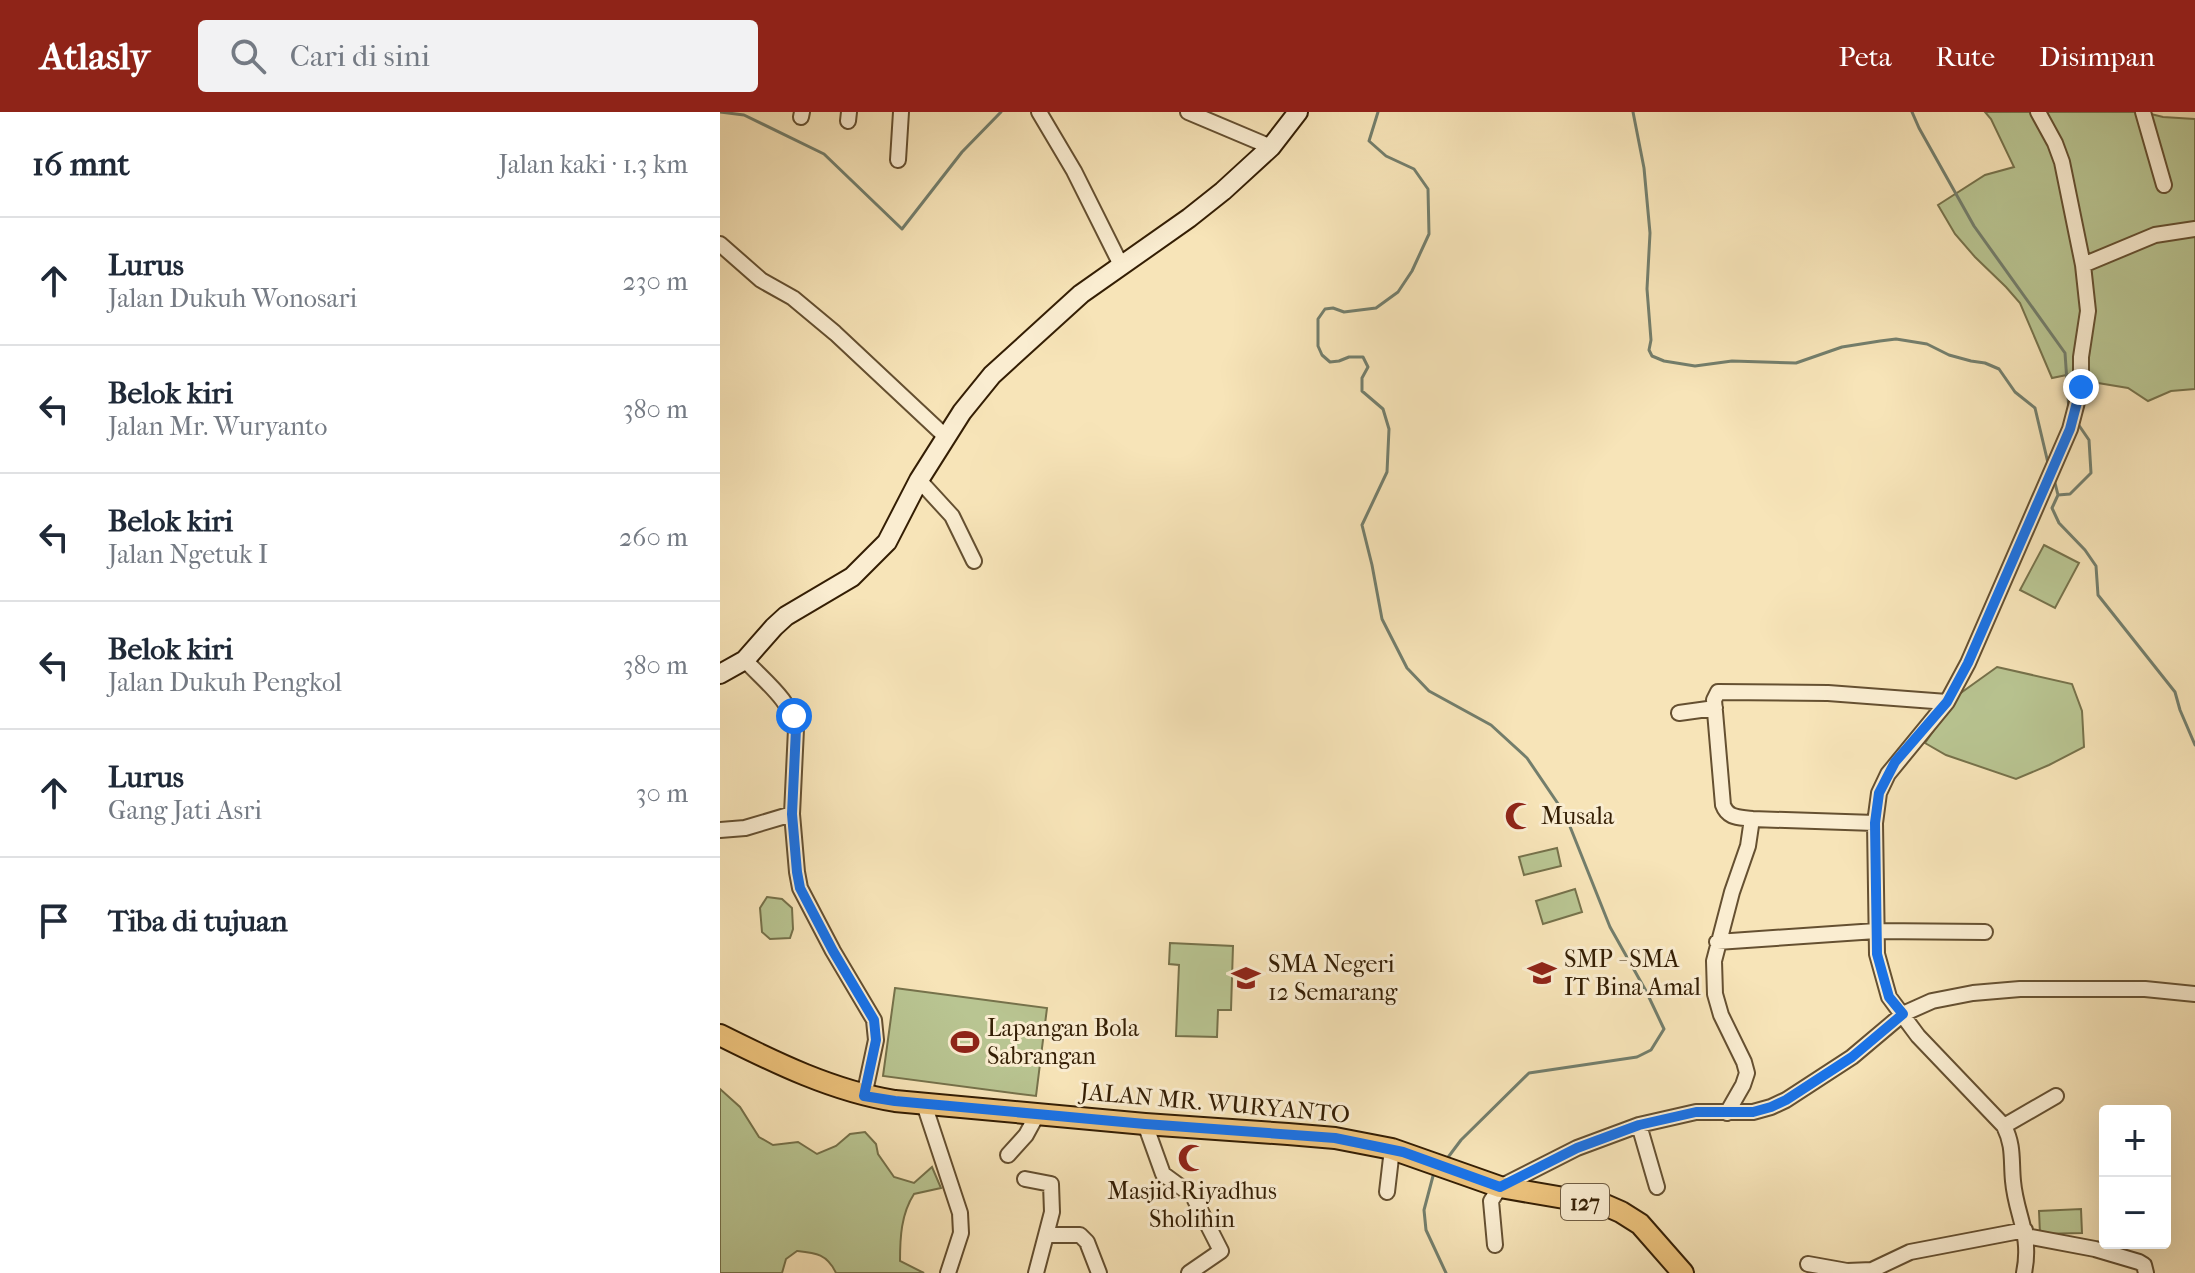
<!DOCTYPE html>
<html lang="id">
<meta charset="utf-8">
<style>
:root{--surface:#fff;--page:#f2f2f3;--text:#1f2937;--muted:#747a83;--line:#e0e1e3;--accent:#8f2418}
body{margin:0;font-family:"IM FELL French Canon",serif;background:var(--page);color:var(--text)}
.controls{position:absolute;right:24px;bottom:24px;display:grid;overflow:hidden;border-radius:8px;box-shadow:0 8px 32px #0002}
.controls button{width:72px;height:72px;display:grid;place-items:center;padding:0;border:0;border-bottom:2px solid var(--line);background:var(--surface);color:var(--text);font:40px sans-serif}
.stop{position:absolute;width:24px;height:24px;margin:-18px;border:6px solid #1a73e8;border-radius:50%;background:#fff}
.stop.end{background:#1a73e8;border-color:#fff;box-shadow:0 2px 8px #0008}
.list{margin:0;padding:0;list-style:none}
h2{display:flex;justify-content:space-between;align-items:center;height:104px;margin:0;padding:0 32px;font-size:34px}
h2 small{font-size:26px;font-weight:400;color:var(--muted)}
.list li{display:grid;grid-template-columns:52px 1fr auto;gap:24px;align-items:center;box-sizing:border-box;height:128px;padding:0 32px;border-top:2px solid var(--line)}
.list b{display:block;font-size:30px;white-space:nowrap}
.list p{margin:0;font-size:26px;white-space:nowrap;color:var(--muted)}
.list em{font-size:26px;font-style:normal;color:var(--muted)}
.icon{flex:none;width:44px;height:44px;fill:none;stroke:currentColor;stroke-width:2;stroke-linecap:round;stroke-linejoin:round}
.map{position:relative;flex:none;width:1475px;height:1161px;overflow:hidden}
header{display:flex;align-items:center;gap:48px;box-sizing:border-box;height:112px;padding:0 40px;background:var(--accent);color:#fff}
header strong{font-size:38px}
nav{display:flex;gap:44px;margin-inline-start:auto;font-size:28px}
.search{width:560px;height:72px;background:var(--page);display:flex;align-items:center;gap:20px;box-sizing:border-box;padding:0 28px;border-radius:8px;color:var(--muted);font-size:30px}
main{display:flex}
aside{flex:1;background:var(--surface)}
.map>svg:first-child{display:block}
.green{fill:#b9c592;stroke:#76724b;stroke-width:2}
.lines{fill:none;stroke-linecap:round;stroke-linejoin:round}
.stream{stroke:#737e6c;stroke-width:3}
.minor-casing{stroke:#655031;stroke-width:18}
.secondary-casing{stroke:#341e04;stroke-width:22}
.primary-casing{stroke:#341e04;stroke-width:24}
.minor{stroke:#faedd1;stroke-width:14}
.secondary{stroke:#faedd1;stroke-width:18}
.primary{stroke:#ecc27c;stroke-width:20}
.route{stroke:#1a73e8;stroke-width:10}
.labels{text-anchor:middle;stroke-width:6;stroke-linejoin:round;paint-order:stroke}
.shield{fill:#faedd1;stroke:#6f5c42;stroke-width:2}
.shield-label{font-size:22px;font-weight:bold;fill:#341e04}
.poi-label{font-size:24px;fill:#341e04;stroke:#faedd1;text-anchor:start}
.street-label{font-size:24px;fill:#341e04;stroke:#faedd1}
</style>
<header>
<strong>Atlasly</strong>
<div class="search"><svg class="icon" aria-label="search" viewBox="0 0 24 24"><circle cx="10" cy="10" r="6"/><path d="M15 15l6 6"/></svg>Cari di sini</div>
<nav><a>Peta</a><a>Rute</a><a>Disimpan</a></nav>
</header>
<main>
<aside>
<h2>16 mnt<small>Jalan kaki · 1.3 km</small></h2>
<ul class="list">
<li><svg class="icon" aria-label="ahead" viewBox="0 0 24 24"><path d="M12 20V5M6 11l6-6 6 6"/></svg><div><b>Lurus</b><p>Jalan Dukuh Wonosari</p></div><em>230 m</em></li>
<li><svg class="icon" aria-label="left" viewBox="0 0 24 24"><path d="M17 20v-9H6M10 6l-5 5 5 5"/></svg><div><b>Belok kiri</b><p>Jalan Mr. Wuryanto</p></div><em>380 m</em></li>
<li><svg class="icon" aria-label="left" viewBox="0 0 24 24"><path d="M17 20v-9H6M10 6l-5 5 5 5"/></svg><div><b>Belok kiri</b><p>Jalan Ngetuk I</p></div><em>260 m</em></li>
<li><svg class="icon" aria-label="left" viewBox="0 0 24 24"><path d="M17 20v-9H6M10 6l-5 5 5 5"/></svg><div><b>Belok kiri</b><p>Jalan Dukuh Pengkol</p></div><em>380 m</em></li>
<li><svg class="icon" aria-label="ahead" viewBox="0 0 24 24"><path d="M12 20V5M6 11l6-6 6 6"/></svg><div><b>Lurus</b><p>Gang Jati Asri</p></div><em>30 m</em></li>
<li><svg class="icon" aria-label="arrive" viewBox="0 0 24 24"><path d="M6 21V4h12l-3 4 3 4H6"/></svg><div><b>Tiba di tujuan</b></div></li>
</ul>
</aside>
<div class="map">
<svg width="1475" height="1161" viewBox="0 0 1475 1161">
<rect width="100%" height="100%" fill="#f7e4b8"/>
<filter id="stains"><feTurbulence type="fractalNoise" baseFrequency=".0025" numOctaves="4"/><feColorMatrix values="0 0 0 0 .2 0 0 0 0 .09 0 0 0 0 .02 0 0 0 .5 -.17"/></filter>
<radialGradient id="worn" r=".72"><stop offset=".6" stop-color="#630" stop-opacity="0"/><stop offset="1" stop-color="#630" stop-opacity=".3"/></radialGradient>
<!-- green -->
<path class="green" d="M1265,0h158l20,5 32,2v270l-24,2 -23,10 -20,-13 -36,-6 -16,-9 -24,5 -32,-75 -14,-16 -31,-30 -20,-23 -17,-29 47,-30 29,-8 -23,-48z
M1324,433l35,18 -24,45 -35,-18z
M1277,555l75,17 10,27 2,36 -35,18 -33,14 -70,-24 -21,-12 33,-48z
M837,736l4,18 -37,9 -5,-18z
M855,777l7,23 -39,12 -7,-23z
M47,785l15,2 10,9 1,21 -3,9 -20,1 -8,-7 -2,-24z
M450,831l63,3 -2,64h-13l-1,27 -41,-1 3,-71 -10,-1z
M175,876l152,20 -11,88 -153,-20z
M0,977l20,18 19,30 14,8 25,-3 19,12 19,-8 14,-12 15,-2 11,12 2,10 16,23 20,6 18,-16 9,21 -27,6c-13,20 -14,44 -14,67l24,12h-88c-9,-19 -20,-20 -39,-22l-11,8 -4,14h-62z
M1361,1097l1,24 -42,1 -1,-23z"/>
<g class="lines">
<!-- stream -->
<path class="stream" d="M0,0l24,3 80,39 78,75 60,-77 39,-40
M658,0l-9,29 17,15 28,13 14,20 1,45 -17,37 -14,21 -22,16 -32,4 -11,-4 -8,1 -7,10v27l4,9 8,7 9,-1 10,-4h14l5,10 -6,11v13l21,18 6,20 -2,43 -25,53 10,40 10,54 25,49 22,23 62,34 36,33 38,56 45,113 36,64 18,38 -13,21 -14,7 -108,16 -68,67 -15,20
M913,0l11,56 6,65 -3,56 4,51 -2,10 3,6 12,5 31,5 37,-5 64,2 46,-16 38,-6 16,-2 31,5 22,11 22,6 14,2 14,6 16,23 20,16 13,55
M1192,0l7,16 55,98 91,127 4,58
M1358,312l11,16 2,33 -21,21 -12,1 -6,13 7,15 26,27 11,16 2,29 77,97 5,18 15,35
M1334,367l4,16
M716,1060l-3,4 -9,34 2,20 20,43"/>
<defs>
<path id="minor" d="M319,0l35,59 47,94
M468,0l83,35
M1423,0l21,73
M81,5l1,-5
M128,9l1,-9
M178,48l3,-48
M0,132l41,36 32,18 42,35 111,104
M1363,153l72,-30 40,-6
M199,368l33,36 22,45
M25,548c18,20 47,41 51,69l-4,85 5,58 3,16 33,63 41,69 2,20 -12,56
M959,601l36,-5
M1155,711l-123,-4c-12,-2 -24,0 -29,-14l-9,-105 4,-8 110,1 119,9
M0,718l25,-2 47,-14
M997,830l159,-11 109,1
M204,992l36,109 1,20 -13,40
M1007,1001l16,-28 4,-12 -3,-11 -23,-47 -6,-21 -1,-33 18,-69 16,-46 4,-27
M425,1012l18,50 30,22 28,55 -32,22
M919,1013l18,62
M1284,1014l52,-30
M288,1043l18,-20 12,-22
M305,1067l26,5 1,28 -6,23h34l7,7 12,31
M667,1080l5,-43
M1306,1124l69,13 44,13 5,3 2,8
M775,1133l-4,-44 9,-14 77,-39 62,-23 57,-13h57l18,-5 15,-7 66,-43 51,-43 29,-13 41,-8 47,-4h125l50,5
M1088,1152l39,7 25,-1 38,-18 115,-22
M316,1161l10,-38
M1304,1161c8,-39 -8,-57 -11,-92 -2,-21 1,-35 -9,-55l-86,-90 -29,-39 -12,-43 -2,-131 4,-30 9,-19 59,-72 21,-39 102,-234 11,-42v-30l7,-46 -5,-46 -21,-103 -7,-19 -17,-31"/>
<path id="secondary" d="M0,562l25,-14 29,-33 12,-11 66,-39 35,-35 32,-62 43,-68 30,-37 89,-81 108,-76 34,-27 48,-44 27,-35"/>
<path id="primary" d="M0,923c56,28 113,56 175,66l250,23 143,10 47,4 57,11 108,38 105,18 16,7 19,12 43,49"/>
</defs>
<!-- minor casing -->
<use href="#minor" class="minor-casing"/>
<!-- secondary casing -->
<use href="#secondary" class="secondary-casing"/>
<!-- primary casing -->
<use href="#primary" class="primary-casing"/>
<!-- minor -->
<use href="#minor" class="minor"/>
<!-- secondary -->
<use href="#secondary" class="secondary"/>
<!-- primary -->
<use href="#primary" class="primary"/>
</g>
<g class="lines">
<!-- route -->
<path class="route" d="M74,604l2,13 -4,85 5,58 3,16 33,63 41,69 2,20 -12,56 31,5 250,23 190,14 68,14 97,35 77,-39 62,-23 57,-13h57l18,-5 15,-7 66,-43 51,-43 -14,-17 -12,-43 -2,-131 4,-30 16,-31 52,-60 21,-39 102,-234 11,-42"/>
</g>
<!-- icons -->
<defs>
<symbol id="mosque-bare" viewBox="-9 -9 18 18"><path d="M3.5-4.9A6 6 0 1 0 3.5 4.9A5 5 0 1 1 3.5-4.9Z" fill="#8f2418" stroke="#faedd1" stroke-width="2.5" paint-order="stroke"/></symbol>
<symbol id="school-bare" viewBox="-9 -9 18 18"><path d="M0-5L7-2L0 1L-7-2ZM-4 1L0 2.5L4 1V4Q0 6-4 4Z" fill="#8f2418" stroke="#faedd1" stroke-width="2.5" paint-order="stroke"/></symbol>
<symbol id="stadium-bare" viewBox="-9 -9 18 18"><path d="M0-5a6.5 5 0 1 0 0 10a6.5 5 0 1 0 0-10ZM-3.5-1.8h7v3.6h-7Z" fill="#8f2418" stroke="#faedd1" stroke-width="2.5" paint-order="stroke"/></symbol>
</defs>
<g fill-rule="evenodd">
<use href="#mosque-bare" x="779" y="684" width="40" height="40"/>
<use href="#school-bare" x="802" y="841" width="40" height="40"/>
<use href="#school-bare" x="506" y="846" width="40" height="40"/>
<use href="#stadium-bare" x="225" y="910" width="40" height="40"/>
<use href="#mosque-bare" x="452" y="1026" width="40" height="40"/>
</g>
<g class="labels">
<!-- shield labels -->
<rect class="shield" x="841" y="1072" width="48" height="36" rx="6"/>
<g class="shield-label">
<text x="865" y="1098">127</text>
</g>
<!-- poi labels -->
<g class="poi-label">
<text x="821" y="712">Musala</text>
<text x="844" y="855">SMP - SMA<tspan x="844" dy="28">IT Bina Amal</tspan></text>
<text x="548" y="860">SMA Negeri<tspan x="548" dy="28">12 Semarang</tspan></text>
<text x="267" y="924">Lapangan Bola<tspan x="267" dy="28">Sabrangan</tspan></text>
<text x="472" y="1087" text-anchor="middle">Masjid Riyadhus<tspan x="472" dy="28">Sholihin</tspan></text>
</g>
<!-- street labels -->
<g class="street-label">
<text transform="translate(495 991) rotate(5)" y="8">JALAN MR. WURYANTO</text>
</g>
</g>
<rect width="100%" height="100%" filter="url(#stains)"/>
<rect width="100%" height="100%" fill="url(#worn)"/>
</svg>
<div class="controls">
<button>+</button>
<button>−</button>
</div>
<div class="stop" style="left:74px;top:604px"></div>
<div class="stop end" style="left:1361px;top:275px"></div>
</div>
</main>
